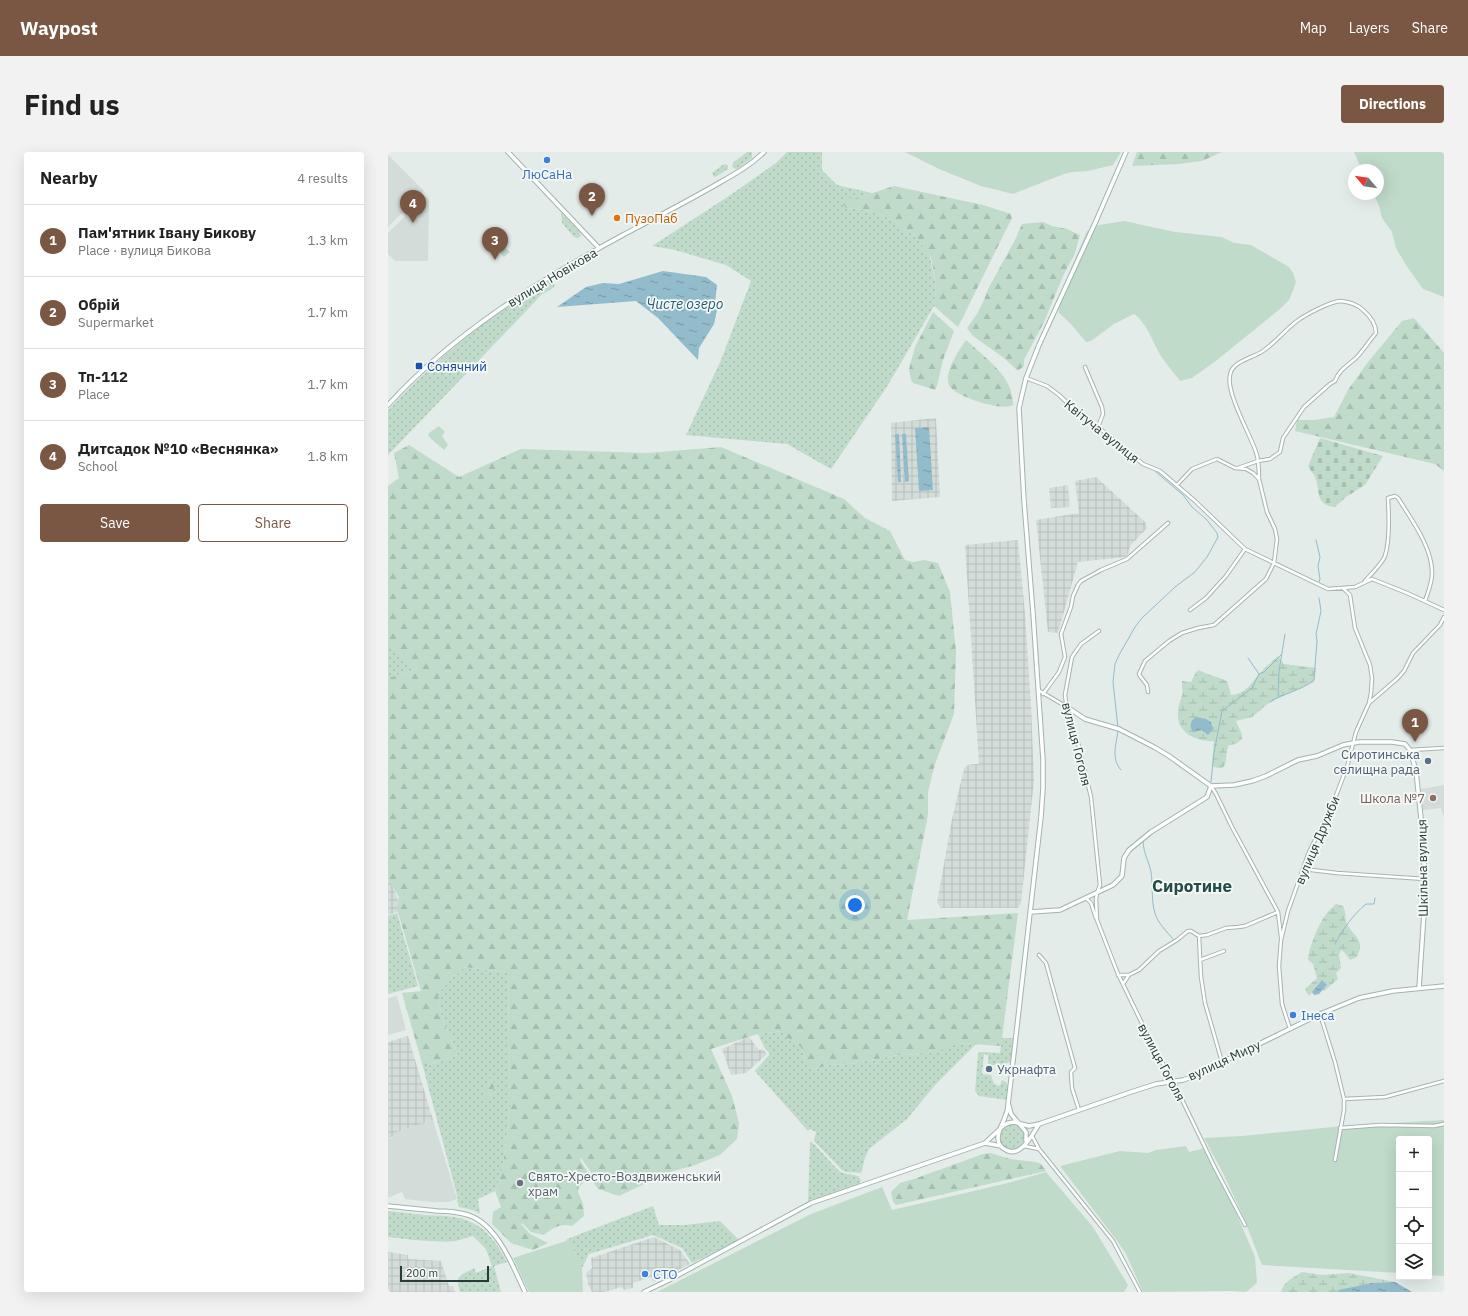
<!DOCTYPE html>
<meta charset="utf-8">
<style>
:root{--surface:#fff;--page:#f2f2f2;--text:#222;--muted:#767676;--line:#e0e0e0;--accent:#795743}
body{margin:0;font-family:"IBM Plex Sans",sans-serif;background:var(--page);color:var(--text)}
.controls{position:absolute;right:12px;bottom:12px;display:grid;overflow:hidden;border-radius:4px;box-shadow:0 4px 16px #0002}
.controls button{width:36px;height:36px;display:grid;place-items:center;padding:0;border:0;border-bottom:1px solid var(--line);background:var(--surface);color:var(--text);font:20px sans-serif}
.compass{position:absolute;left:960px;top:12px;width:36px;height:36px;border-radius:50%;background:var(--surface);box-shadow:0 4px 16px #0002;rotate:299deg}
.scale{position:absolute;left:12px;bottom:10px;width:89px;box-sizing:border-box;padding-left:4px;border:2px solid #253c39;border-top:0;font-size:11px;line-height:14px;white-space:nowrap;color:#253c39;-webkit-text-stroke:3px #f4f9f7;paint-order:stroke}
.you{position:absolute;left:467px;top:753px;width:14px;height:14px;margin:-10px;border:3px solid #fff;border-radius:50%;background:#1a73e8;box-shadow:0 0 0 6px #1a73e833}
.badge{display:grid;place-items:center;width:26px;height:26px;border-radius:50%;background:var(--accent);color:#fff;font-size:13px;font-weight:700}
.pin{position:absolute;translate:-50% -33px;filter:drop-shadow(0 1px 2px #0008)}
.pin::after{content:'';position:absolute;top:21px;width:14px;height:12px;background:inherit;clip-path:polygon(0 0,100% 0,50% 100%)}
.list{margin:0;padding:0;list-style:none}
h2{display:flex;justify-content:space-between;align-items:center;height:52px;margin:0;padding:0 16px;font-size:17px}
h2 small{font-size:13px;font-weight:400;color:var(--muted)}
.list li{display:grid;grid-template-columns:26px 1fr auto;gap:12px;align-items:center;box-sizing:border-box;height:72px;padding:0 16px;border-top:1px solid var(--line)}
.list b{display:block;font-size:15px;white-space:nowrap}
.list p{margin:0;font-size:13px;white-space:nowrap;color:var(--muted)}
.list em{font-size:13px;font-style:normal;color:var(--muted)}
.actions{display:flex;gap:8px;padding:12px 16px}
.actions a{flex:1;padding:9px 0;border:1px solid var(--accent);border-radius:4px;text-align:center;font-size:14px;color:var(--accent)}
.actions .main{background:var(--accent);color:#fff}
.icon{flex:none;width:22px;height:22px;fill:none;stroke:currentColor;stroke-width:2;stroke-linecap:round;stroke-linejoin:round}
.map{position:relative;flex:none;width:1056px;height:1140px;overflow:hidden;border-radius:4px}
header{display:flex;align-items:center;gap:24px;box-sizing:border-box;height:56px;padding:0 20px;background:var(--accent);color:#fff}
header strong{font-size:19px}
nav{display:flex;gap:22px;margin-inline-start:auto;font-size:14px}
.intro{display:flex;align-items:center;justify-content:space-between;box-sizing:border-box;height:96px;padding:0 24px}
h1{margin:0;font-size:28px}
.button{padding:10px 18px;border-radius:4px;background:var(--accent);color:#fff;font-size:14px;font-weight:700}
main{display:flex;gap:24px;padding:0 24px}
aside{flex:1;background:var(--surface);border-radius:4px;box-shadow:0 4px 16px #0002}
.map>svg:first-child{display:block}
.built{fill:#d3dcd9}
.industrial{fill:url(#industrial-grid)}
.grass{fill:url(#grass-dots)}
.forest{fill:url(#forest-firs)}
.wetland{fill:url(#wetland-marsh)}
.cemetery{fill:url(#cemetery-stones)}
.garden{fill:#c0dbca}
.water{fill:url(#water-ripples)}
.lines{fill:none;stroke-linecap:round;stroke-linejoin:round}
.stream{stroke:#92bbcb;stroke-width:1}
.street-casing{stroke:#a7b4b1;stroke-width:4.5}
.secondary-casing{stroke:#a1b4af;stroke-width:5.5}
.street{stroke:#fff;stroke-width:2.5}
.secondary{stroke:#fff;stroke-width:3.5}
.shop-dot{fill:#3f7fe0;stroke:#f4f9f7;stroke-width:1.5}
.food-dot{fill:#e8710a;stroke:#f4f9f7;stroke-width:1.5}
.transit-dot{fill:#1a4fb4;stroke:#f4f9f7;stroke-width:1.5}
.service-dot{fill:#5c6f8a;stroke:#f4f9f7;stroke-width:1.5}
.education-dot{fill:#8d6e63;stroke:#f4f9f7;stroke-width:1.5}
.worship-dot{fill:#6b7280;stroke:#f4f9f7;stroke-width:1.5}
.labels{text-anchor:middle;stroke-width:3.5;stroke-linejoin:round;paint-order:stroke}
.shop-label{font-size:13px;fill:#366cbe;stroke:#f4f9f7;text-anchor:start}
.food-label{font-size:13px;fill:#c56008;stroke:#f4f9f7;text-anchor:start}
.street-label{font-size:13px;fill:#253c39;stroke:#f4f9f7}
.transit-label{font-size:13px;fill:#164399;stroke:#f4f9f7;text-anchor:start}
.service-label{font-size:13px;fill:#4e5e75;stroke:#f4f9f7;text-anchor:end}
.education-label{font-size:13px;fill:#785e54;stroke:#f4f9f7;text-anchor:end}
.worship-label{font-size:13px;fill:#5b616d;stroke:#f4f9f7;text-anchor:start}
.water-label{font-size:14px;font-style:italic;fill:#265c72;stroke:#f4f9f7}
.district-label{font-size:17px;font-weight:bold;fill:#234c47;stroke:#f4f9f7}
</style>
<header>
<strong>Waypost</strong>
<nav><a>Map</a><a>Layers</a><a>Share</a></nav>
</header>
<div class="intro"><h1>Find us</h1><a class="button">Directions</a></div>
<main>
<aside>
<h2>Nearby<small>4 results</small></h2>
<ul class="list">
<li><span class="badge">1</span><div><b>Пам'ятник Івану Бикову</b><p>Place · вулиця Бикова</p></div><em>1.3 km</em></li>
<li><span class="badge">2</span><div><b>Обрiй</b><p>Supermarket</p></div><em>1.7 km</em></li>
<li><span class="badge">3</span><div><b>Тп-112</b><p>Place</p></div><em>1.7 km</em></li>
<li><span class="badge">4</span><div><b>Дитсадок №10 «Веснянка»</b><p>School</p></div><em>1.8 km</em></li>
</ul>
<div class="actions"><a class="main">Save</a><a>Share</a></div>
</aside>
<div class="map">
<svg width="1056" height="1140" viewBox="0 0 1056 1140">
<defs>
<pattern id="industrial-grid" width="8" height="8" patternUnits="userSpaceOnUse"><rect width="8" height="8" fill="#d3dcd9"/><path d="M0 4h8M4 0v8" fill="none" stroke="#b5bebb"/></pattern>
<pattern id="grass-dots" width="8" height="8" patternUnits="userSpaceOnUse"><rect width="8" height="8" fill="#c0dbca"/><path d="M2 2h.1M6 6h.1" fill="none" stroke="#a5bdae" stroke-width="1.8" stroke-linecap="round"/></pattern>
<pattern id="forest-firs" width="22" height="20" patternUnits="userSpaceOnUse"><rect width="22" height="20" fill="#c0dbca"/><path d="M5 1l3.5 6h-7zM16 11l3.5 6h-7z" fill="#a5bdae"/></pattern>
<pattern id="wetland-marsh" width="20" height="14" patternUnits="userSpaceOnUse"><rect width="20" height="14" fill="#c0dbca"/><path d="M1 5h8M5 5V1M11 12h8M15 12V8" fill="none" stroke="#a5bdae"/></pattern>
<pattern id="cemetery-stones" width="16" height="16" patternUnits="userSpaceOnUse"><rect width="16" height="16" fill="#c0dbca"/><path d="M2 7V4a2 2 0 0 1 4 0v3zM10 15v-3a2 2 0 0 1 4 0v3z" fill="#a5bdae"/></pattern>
<pattern id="water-ripples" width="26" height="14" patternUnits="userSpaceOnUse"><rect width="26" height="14" fill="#92bbcb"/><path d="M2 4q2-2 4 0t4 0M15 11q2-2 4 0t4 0" fill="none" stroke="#7799a6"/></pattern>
</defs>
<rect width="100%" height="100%" fill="#e4ecea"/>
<!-- built -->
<path class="built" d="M0,3l36,36 -36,36z
M38,44l3,4 -1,61h-33l-7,-7v-21z
M1056,633v32l-3,-9 -18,2 -2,-21z
M9,844l9,34 -18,5v-37z
M45,968l24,79 -8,3h-18l-26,-3 -3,-7 -14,6v-59l4,-1 2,-5z"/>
<!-- industrial -->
<path class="industrial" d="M547,266l1,1 4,78 -48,4 -1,-78z
M708,325l49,45 2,6 -17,18 -2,8 -3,3 -47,5 -20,71 -10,-1 -12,-112 43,-7 -4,-32z
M680,333l2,22 -19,1 -2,-20z
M630,388l7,74 6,91 3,75 -13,123 -3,5h-77l-4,-5 15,-84 12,-50 2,-3 6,-2h7l-14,-219z
M0,724h1l9,24 2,11 -12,4z
M20,884l25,84 -39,13v3l-6,3v-97z
M361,885l10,13 4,-1 4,5 -21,19 -15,2 -9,-26z
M266,1085l26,13 10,14 -37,18 -2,-5 -18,6v5l-9,2 -2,-3 -18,5h-12l-4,-8 -2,-11 6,-5 -1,-10z
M0,1100l20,3v4l33,2 8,25h4l2,6h-67z"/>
<!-- grass -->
<path class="grass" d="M359,0h5v6l-15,11 -4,-1 -1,-3 2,-3z
M399,0h35v18l15,15 35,8 -18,6 -12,1v3l4,5 26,3 25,11 4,6 13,7 16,21 6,31 -2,19 -46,79 -57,84 -44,-25 -101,-9 35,-75 30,-79 -25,-16 -51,-15 -23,-4 77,-50 47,-33z
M336,12l4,1v4l-11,7 -3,1 -2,-4z
M173,61l19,19 1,4 -4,2 -3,-1 -12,-14z
M163,126l4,7 -2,3 -12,7 -12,13 -141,147v-45c39,-41 82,-79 130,-111 11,-7 22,-14 33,-21z
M0,491l29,26 -29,9z
M9,761l21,73 -30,8v-78z
M75,815l45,5 2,136 -8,65 -7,18 -17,8 2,15 -7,-4 -14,-3 -2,-7 1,-1 -35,-132 35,-12 -16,-36 -4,-25 15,-18 8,-4z
M393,879l9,9 11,7 6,18 5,5 17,-5 20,-1 50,-9 28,-1 26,-9 3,-2 20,1 -40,40 -29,35 -38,30 -4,9 -4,15 -15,-1 -4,-2 -28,-29 2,-9 -6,-3 -2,2 -53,-60 15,-17 -6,-7 -6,-13z
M614,886h13l-4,23 -7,4h-14l-2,-2v-8l-4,-1 -2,20 9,1 3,9 6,2 2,-6c9,4 7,11 6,20l-29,-4 -4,-5 3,-37 1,-2h3l18,1z
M611 985a13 13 0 1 1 26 0a13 13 0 1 1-26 0Z
M422,990l4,2 25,27 4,2 15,3 3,4 -2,4 -51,19z
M265,1054l6,19h26l35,-4 19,19 -47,23 -10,-15 -29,-13 -64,19 -7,14 -12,-26 -4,-1 1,-2z
M0,1059c12,1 24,3 37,4 15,1 34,0 48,8 16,8 26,24 34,39l-13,4 7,26h-41c-5,-18 -1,-15 14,-24l2,5 16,-7 -6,-17 -13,-13c-6,1 -12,4 -18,5 -23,2 -45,-2 -67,-4z"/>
<!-- forest -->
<path class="forest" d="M749,0h85l-20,9 -23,3 -47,2z
M506,34l89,19 28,9 1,4 -7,14 -47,95 -24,-21 2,-19 -4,-26 -2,-5 -16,-21 -13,-7 -4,-6 -25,-11 -26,-3 -4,-5v-3l4,-3 8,2z
M655,70l9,4 15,3 13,6 -5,18 -12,23 -19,46 -20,38v6l-6,5 -14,-13 -31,-22 -6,-8 10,-14 7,-14 4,-11 27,-49 7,-16z
M545,160l21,19 -11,29 -6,26 -2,4 -22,-7 -2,-3 -2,-11 6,-22z
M1026,166l30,35v118l-9,-7 -140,-33 2,-11h17l20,-3 14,-27 20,-28 34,-41z
M578,188c20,19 47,35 47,65 -11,7 -60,-9 -64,-20 -5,-13 10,-35 17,-45z
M21,293l50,32 62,-28 126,4 74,-6 123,52 21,19 25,13 15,29 8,2 11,-2 14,3 12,29 6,60 -2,62 -19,50 -7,28v23l-21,105 111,-7 -17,133 -45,-3 -11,6 -18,5 -28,1 -50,9 -20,1 -17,5 -5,-5 -6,-18 -11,-7 -9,-9 -23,3 -47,15 21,47 7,27 -2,16 -17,16 -25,10 -25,7 -51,24 -21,-7 -6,-9 1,-5 -12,-17 -1,2 11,17 -12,9 -1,6 5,12 1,12 -12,10c-12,-3 -19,2 -28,9l-13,-3 -9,-9 -1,1 9,10 18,9 -15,7 -22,-7 -19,-19 1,-12 8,-5 -6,-16 7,-18 8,-65 -2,-136 -45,-5 -2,5 -8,4 -15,18 4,25 16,36 -35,12 -21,-74 19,-2 -24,-82 2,-12 -11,-18v-201l29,-9 -29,-26v-157l11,-8 -5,-25z
M105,922l1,12 -4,15 -5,-3c0,-10 2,-17 8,-24z
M602,1001l20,6 26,3 5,2 5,7 -150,34 -3,-3 -2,-10 9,-9 14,-4 69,-25z"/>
<!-- wetland -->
<path class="wetland" d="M890,504l6,8 32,4 -2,14 -44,20 -18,15 -16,4c2,6 7,12 6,18l-6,5 -7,1c-6,8 3,30 -17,21l2,-25c-17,1 -38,-8 -36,-29 0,-7 4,-14 5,-21l-1,-2v-8l9,1 5,-10 3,-2c9,5 19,7 28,11l4,14c16,-1 21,-14 31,-24 5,-6 11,-10 16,-15z
M948,752l7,2c3,6 2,10 3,16 3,9 15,15 14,25 0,3 -2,7 -3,10l-7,3 -6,-8 -3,-2 -2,5 2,13 -5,5 2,6 -14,12 -1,-2 4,-4 -7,-3 -10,13h-2l-3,-6 12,-11 -4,-14 -5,-4c1,-13 11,-37 19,-47 2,-3 6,-6 9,-9z
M914,1120l20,3 27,-2 46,9 -23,1 -33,7 -1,2h-57c3,-11 12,-14 21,-20z"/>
<!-- cemetery -->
<path class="cemetery" d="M932,286l63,18 -18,29 -19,12 -11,10c-21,-2 -14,-17 -20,-30 -1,-3 -5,-7 -7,-11z"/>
<!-- garden -->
<path class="garden" d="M517,0h216l-8,13 -25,6 -16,1 -8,2 -51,20 -32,-8 -42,-17z
M966,0h90v145l-21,-8 -17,-24 -10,-17 -4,-16 -10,-14 -3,-12 -5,-12h4v-24h-16z
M736,69l51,11 47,5 12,6 17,2 38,22 4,6 3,9 -4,11 -3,7 -9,9 -63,51 -25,18 -12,3c-6,-8 -13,-16 -19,-25 -8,-13 -14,-33 -27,-42l-20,10 -23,17 -5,1 -16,-19 -11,-10 -2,-12 30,-70 12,-6z
M111,90l11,10 -6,5 -10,-10z
M51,274l6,6 -3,4 6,9 -4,5 -16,-14 1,-3z
M1056,968v156l-15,-1v-136h-30v134l-137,-8 -19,-49 -20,-43 -19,-35 38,-2 101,-10z
M798,994l3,6 16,-4 21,41 29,68 2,26 -11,9 -16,-1 -87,1 -17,-38 -8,-12 -58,-76 60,-15 28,2 8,-3z
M658,1020l47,55 35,58 -4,7h-467l154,-78 71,-27 10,23 116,-27z
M178,1089l4,1 12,26 1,24h-54l-16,-34z"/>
<!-- water -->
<path class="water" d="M275,119l43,6 11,8 -2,18 2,7 -3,14 -15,24 -1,12 -40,-42 -22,-17 -79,6 29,-20 17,-4 16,1z
M541,275l4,63 -14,1 -4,-63z
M507,282h4l2,48h-3z
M514,282h4l3,47 -4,1z
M808,565l10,2 5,3 2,7 -5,6 -6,-5 -9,2c-4,-6 -3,-11 3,-15z
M934,828l5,5 -8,9 -5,1 -2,-3z
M1007,1130l17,10h-74v-2l34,-7z"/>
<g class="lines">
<!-- stream -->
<path class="stream" d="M928,388l4,17 -2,9 2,13 -1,3
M871,522l5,-2 17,-17
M890,544l1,-25 6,-37
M882,550c13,-9 31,-11 44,-22l3,-39 -1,-7 5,-23 -2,-13
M730,576l-5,-46 2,-18 4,-9 16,-28 7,-9 33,-31 20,-15 12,-15 11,-20 -1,-4 -10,-13 -15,-13 -9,-12 -27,-23
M730,579c-2,14 -7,28 3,39
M823,630l3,-29 8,-42 30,-23 7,-14 -11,-16
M755,690c1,13 6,19 8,30 2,12 0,30 4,41 2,9 12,19 18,26
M947,792c8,-15 17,-28 31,-40h8l1,-6"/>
<defs>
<path id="street" d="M697,215l17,40 1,7 -5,13
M638,226l21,8 12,9 16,15 23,17 45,37 17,7 35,30 50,48 83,40 27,-2 17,-8 35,14 37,17
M850,316l20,-7 12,-2 10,-7 3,-14 21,-31 26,-23 5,-3c4,-11 12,-15 21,-23 7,-7 13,-17 20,-25 0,-9 -6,-17 -13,-23 -5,-5 -14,-8 -22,-9 -10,0 -36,14 -44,20 -12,9 -21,21 -34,30 -10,7 -31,10 -33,24 -4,18 20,59 26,77 3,9 3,18 3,27
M977,429c7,-8 16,-16 20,-25 5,-15 4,-41 3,-58l7,-2 3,2c13,21 35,50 34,76 0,9 -4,18 -7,27
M802,458l16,-12 20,-22 19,-27
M711,479l-18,13 -9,13 -7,38 4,28 9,20 13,54 9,88 -3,8 -1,6 1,21 21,54 37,76 18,31 42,87 30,57
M650,538l29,17
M760,540l-1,-7 -7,-9 -1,-2 6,-13 24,-20 13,-8 16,-5 16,-3 52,-46 8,-16 3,-24 -2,-10 -8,-17 -8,-33 -6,-6 -7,-4 -11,-1 -18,-9 -25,10 -15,16
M655,542l16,-22 6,-15 -4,-23 10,-27 2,-11 5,-11 3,-4 20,-11 26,-11 41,-36
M981,551l29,-25 6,-7 9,-18 27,-28 4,-8
M1022,598l34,-2
M823,634l5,8 16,33 46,85 3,25
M915,717l34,4 88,6
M698,746l5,5 5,15
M811,784l2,41 4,26 17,59
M651,803l7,8 29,105 -4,4 1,16 7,22
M812,808l24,-9
M730,823h11
M735,832l6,-9 10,-5 20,-19 18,-11 11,-9h3l8,5 8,-1 19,-7 12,-1 7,-1 33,-14
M932,862l15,48 9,37v11l-9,50
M902,877l-8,-25 -3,-38 2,-26 7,-29 21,-59 23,-46 15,-39 9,-35 13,-29 2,-10 1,-15 -2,-13 -15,-37 -5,-33 -7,-7
M956,947l41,-2 59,-16
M952,976l40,-3 54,1 10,-2
M644,984l7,13 74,92 27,51
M636,994l15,3"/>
<path id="secondary" d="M120,0l91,96
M0,253c66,-72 150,-124 235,-170 32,-17 65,-34 96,-52 16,-9 32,-18 45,-31
M679,555l18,12 34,10 35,18 15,9 42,30 23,-1 18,-4 14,-5 32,-16 19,-4 26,-11 16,-3h33l13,2 5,6 6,21 6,57 3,51v19l-6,90
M642,760l30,-2 53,-25 9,-9 2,-18 5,-8 22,-18 56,-35 4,-11
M621,954l2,8 15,18v9
M651,972c-7,11 -18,34 -33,26 -5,-2 -8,-7 -8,-12 0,-8 5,-14 7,-21 2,-4 3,-8 3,-12l33,-288 2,-29v-28l-10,-147 -9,-112 -5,-93 7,-30 13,-33 57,-124 30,-69
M597,991l16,3
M0,1054c16,2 33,3 49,5 10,0 21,1 31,4 29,9 45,51 57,77
M256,1140l25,-12 142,-77 174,-60 18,-17 5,-3 6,-1 15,4 10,-2 92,-32 25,-8 27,-4 9,-3 128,-63 39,-16 34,-7 51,-5"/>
</defs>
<!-- street casing -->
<use href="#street" class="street-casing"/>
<!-- secondary casing -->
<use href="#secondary" class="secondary-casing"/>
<!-- street -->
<use href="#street" class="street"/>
<!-- secondary -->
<use href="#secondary" class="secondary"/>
</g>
<!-- markers -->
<g class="shop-dot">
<circle cx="159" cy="8" r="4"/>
<circle cx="905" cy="863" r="4"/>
<circle cx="257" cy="1122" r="4"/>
</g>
<circle class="food-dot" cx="229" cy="66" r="4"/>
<rect class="transit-dot" x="27" y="210" width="8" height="8" rx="2"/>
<g class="service-dot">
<circle cx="1040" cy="609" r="4"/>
<circle cx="601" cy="917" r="4"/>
</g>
<circle class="education-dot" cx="1045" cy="646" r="4"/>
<circle class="worship-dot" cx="132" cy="1031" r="4"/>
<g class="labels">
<!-- shop labels -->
<g class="shop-label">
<text x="159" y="27" text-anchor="middle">ЛюСаНа</text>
<text x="913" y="868">Інеса</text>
<text x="265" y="1127">СТО</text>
</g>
<!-- food labels -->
<g class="food-label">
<text x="237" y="71">ПузоПаб</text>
</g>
<!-- street labels -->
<g class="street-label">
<text transform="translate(164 125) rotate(-31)" y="5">вулиця Новікова</text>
<text transform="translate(714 279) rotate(39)" y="5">Квітуча вулиця</text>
<text transform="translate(689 592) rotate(76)" y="5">вулиця Гоголя</text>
<text transform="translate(929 688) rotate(-67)" y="5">вулиця Дружби</text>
<text transform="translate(1034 716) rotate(-91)" y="5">Шкільна вулиця</text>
<text transform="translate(836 908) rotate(-25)" y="5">вулиця Миру</text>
<text transform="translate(774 910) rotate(62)" y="5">вулиця Гоголя</text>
</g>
<!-- transit labels -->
<g class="transit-label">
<text x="39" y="219">Сонячний</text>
</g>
<!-- service labels -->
<g class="service-label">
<text x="1032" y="607">Сиротинська<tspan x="1032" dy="15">селищна рада</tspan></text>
<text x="609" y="922" text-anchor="start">Укрнафта</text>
</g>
<!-- education labels -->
<g class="education-label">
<text x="1037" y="651">Школа №7</text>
</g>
<!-- worship labels -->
<g class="worship-label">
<text x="140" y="1029">Свято-Хресто-Воздвиженський<tspan x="140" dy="15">храм</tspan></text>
</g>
<!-- water labels -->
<g class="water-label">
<text x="297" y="157">Чисте озеро</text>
</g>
<!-- district labels -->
<g class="district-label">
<text x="804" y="740">Сиротине</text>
</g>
</g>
</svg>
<div class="controls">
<button>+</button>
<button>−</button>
<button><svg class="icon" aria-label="locate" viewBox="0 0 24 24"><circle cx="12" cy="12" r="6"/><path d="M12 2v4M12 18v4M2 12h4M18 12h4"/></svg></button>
<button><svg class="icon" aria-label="layers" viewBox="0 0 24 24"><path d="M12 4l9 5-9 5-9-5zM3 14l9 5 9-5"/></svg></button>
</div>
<svg class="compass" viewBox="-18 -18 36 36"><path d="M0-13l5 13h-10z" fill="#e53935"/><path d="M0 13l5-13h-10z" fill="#767676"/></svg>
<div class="scale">200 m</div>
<div class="you"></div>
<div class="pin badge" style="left:1027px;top:590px">1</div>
<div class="pin badge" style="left:204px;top:64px">2</div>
<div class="pin badge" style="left:107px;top:108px">3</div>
<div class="pin badge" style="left:25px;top:71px">4</div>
</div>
</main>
